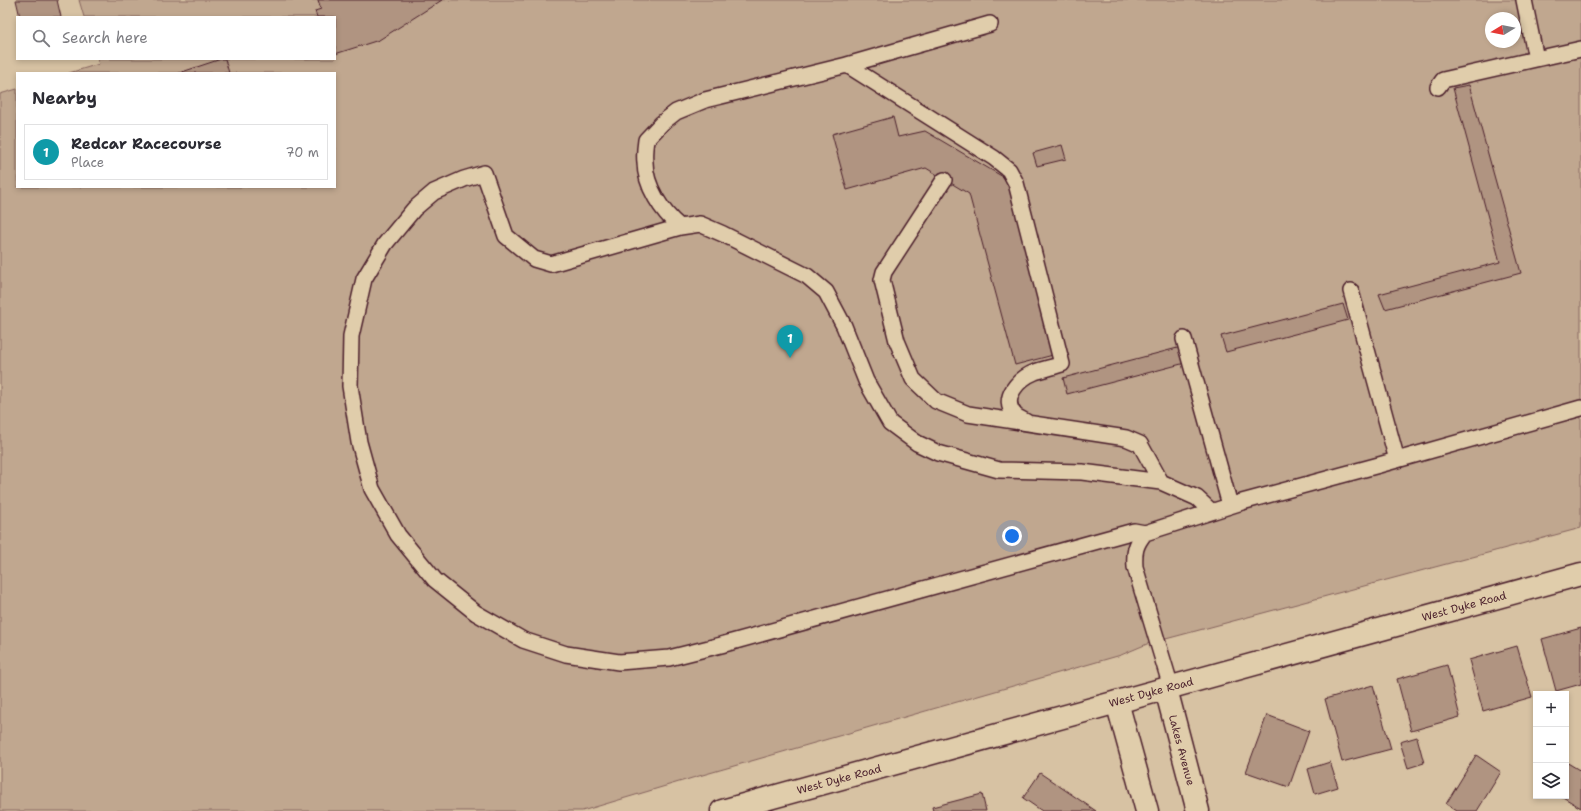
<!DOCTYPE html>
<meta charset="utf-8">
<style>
:root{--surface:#fff;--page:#f7f7f7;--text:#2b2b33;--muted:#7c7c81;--line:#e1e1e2;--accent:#b45309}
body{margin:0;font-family:"Shantell Sans",sans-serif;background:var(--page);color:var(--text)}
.controls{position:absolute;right:12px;bottom:12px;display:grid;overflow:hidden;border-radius:0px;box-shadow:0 2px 6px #0003}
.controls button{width:36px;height:36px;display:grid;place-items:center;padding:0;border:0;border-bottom:1px solid var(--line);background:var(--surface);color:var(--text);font:20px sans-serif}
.compass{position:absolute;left:1485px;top:12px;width:36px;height:36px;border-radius:50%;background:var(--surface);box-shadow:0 2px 6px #0003;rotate:260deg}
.you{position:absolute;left:1012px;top:536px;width:14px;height:14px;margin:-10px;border:3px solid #fff;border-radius:50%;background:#1a73e8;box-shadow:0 0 0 6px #1a73e833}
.badge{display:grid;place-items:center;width:26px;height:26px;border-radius:50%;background:var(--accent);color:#fff;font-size:13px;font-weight:700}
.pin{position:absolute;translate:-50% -33px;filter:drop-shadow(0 1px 2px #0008)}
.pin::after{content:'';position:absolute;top:21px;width:14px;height:12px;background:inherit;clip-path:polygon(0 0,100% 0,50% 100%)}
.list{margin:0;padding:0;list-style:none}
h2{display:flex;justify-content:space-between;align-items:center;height:52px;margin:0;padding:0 16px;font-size:17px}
h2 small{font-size:13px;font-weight:400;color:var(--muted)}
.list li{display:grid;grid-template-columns:26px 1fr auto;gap:12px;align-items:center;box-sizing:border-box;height:56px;margin:0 8px 8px;padding:0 8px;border:1px solid var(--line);border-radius:0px}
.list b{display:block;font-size:15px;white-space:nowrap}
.list p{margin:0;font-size:13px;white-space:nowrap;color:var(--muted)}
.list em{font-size:13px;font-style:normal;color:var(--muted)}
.icon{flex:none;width:22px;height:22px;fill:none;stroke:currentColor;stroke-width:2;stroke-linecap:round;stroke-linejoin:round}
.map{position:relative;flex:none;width:1581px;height:811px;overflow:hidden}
.search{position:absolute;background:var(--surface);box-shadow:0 2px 6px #0003;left:16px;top:16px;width:320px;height:44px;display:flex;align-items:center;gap:10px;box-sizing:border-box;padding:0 14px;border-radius:0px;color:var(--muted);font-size:15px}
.panel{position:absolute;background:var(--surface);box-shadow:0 2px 6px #0003;left:16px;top:72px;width:320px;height:116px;border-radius:0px}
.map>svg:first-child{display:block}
.green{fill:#c0a78f;stroke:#85635d;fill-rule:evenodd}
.building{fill:#b09481;stroke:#4a1f2b}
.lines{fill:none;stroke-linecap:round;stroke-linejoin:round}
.service-casing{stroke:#4a1f2b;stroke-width:18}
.minor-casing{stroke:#4a1f2b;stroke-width:25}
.tertiary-casing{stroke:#4a1f2b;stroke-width:25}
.service{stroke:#e0cdab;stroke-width:15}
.minor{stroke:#e0cdab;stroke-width:22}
.tertiary{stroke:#e0cdab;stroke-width:22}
.labels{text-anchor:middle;stroke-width:3;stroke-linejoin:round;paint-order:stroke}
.street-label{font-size:11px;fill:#4a1f2b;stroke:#e0cdab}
</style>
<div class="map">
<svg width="1581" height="811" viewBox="0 0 1581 811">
<rect width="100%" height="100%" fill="#d7c2a3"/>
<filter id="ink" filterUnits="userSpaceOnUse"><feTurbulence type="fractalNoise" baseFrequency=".025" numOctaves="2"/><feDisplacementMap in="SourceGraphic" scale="8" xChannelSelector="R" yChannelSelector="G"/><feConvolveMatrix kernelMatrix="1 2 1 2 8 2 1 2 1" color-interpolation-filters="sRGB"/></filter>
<g filter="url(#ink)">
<!-- green -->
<path class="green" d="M79,0h1502v528l-434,116 -26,11 -422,121 -117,35h-582v-717l17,-5v98h318v-114h-266l30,-9 -2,-5h238v-42h-251zM1491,18h24v24h-24z"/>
<!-- building -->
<path class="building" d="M16,0h41l4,17h-41z
M318,0h124l-63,40 -44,14v-37h-18l-2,-6 6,-2z
M221,59h4l4,14h-50z
M1469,85l52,188 -136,36 -6,-15 121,-32 -47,-174z
M893,117l5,20 27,-6 85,50 47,173 -42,11 -46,-171 -43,-26 -79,22 -15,-56z
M1062,145l4,14 -29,7 -4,-13z
M1343,304l5,16 -122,32 -5,-16z
M1185,346l4,16 -122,32 -4,-16z
M1581,628v56l-25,7 -14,-52z
M1517,646l15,51 -49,14 -14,-51z
M1447,665l13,52 -49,14 -14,-52z
M1373,685l18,64 -49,13 -17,-63z
M1267,715l42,16 -20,56 -43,-15z
M1417,737l7,26 -16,5 -8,-26z
M1476,755l25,17 -24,39h-20l-11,-7z
M1330,762l8,25 -23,7 -7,-25z
M1566,762l15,9v37l-20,-12h5z
M1040,773l56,38h-54l-19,-13z
M982,794l4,17h-53l-1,-4z"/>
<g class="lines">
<defs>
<path id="service" d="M1536,59l45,-10
M847,65l143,-41
M1438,87l5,-7 93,-21 -12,-59
M944,180l-60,92 -2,8 15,61 16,38 23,22 32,13 158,24 14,6 21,38
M680,227c-18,-15 -35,-41 -35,-65 -1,-7 0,-15 1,-22l16,-17 14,-11 29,-12 142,-35 147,93 15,12 7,13 46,181c-9,3 -18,5 -27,8 -15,6 -36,26 -20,43 3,3 9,5 13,8
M1351,291l46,169
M1184,339l46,166
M1145,533l-11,-2 -413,114 -52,13 -50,4 -53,-8 -43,-14 -47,-27 -41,-33 -37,-45 -26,-46 -13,-47 -9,-56 1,-50 13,-57 21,-35 29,-35 20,-17 30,-13 20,-6 22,63 28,23 17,5 129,-37 20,-3 23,10 84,42 19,16 18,34 22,55 24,42 27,20 21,10 61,17 83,2 79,10 36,16 14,13
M1171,687l-36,-120c-1,-15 0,-22 10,-34l97,-31 137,-37 202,-57"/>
<path id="minor" d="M1166,689l32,122
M1117,702l30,109"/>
<path id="tertiary" d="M722,811l859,-237"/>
</defs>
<!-- service casing -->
<use href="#service" class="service-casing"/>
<!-- minor casing -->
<use href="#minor" class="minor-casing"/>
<!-- tertiary casing -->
<use href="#tertiary" class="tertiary-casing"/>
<!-- service -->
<use href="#service" class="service"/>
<!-- minor -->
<use href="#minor" class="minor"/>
<!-- tertiary -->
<use href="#tertiary" class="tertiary"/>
</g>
</g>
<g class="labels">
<!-- street labels -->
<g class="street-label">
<text transform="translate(1464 606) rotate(-15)" y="4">West Dyke Road</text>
<text transform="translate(1151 692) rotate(-15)" y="4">West Dyke Road</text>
<text transform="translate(1182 750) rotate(75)" y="4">Lakes Avenue</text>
<text transform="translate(839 779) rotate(-15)" y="4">West Dyke Road</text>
</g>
</g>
</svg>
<div class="controls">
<button>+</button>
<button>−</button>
<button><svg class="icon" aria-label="layers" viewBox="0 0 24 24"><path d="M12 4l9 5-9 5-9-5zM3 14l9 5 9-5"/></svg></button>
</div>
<svg class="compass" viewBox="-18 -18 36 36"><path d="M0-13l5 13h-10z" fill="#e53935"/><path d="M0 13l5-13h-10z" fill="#7c7c81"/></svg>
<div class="you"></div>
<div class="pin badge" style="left:790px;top:358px;background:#0f9aa8">1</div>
<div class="search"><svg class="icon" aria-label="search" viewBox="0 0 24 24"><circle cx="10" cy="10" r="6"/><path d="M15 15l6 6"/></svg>Search here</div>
<section class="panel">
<h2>Nearby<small></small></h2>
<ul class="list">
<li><span class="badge" style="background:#0f9aa8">1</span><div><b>Redcar Racecourse</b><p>Place</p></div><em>70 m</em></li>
</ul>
</section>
</div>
